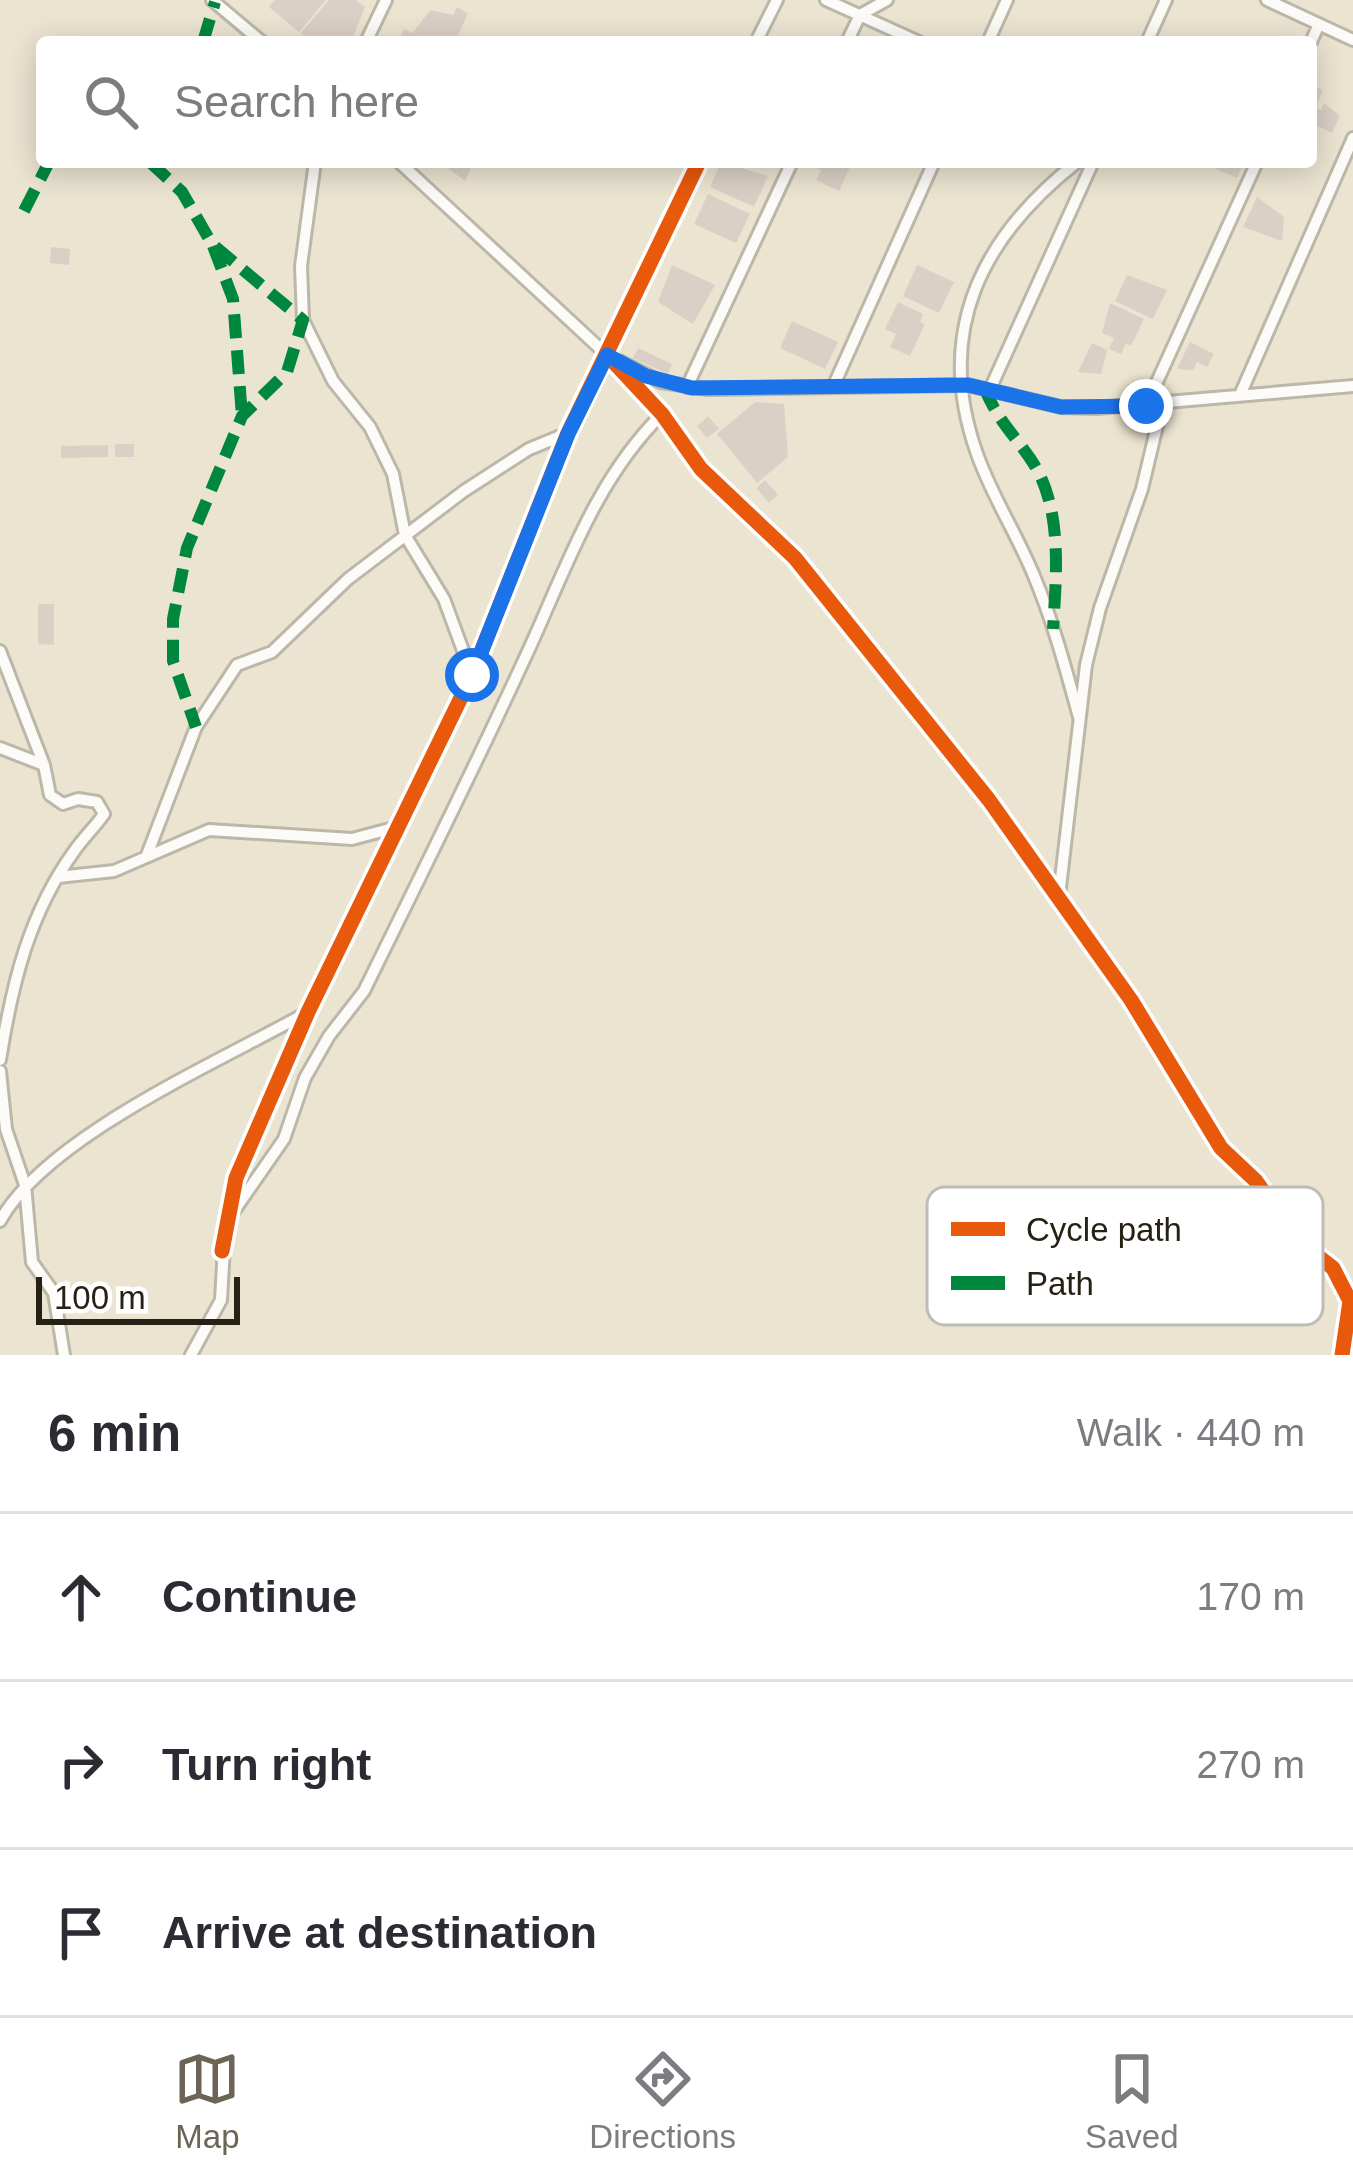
<!DOCTYPE html>
<meta charset="utf-8">
<style>
:root{--surface:#fff;--page:#f2f2f3;--text:#2b2b33;--muted:#7c7c81;--line:#e1e1e2;--accent:#6b6556}
body{margin:0;font-family:Arial,sans-serif;background:var(--page);color:var(--text)}
.scale{position:absolute;left:36px;bottom:30px;width:204px;box-sizing:border-box;padding-left:12px;border:6px solid #262114;border-top:0;font-size:33px;line-height:42px;white-space:nowrap;color:#262114;-webkit-text-stroke:9px #fff;paint-order:stroke}
.stop{position:absolute;width:36px;height:36px;margin:-27px;border:9px solid #1a73e8;border-radius:50%;background:#fff}
.stop.end{background:#1a73e8;border-color:#fff;box-shadow:0 3px 12px #0008}
.list{margin:0;padding:0;list-style:none}
h2{display:flex;justify-content:space-between;align-items:center;height:156px;margin:0;padding:0 48px;font-size:51px}
h2 small{font-size:39px;font-weight:400;color:var(--muted)}
.list li{display:grid;grid-template-columns:78px 1fr auto;gap:36px;align-items:center;box-sizing:border-box;height:168px;padding:0 48px;border-top:3px solid var(--line)}
.list b{display:block;font-size:45px;white-space:nowrap}
.list em{font-size:39px;font-style:normal;color:var(--muted)}
.icon{flex:none;width:66px;height:66px;fill:none;stroke:currentColor;stroke-width:2;stroke-linecap:round;stroke-linejoin:round}
.map{position:relative;flex:none;width:1353px;height:1355px;overflow:hidden}
.search{position:absolute;background:var(--surface);box-shadow:0 6px 30px #0003;left:36px;right:36px;top:36px;height:132px;display:flex;align-items:center;gap:30px;box-sizing:border-box;padding:0 42px;border-radius:12px;color:var(--muted);font-size:45px}
.sheet{height:660px;background:var(--surface)}
nav{display:flex;justify-content:space-around;align-items:center;box-sizing:border-box;height:168px;border-top:3px solid var(--line);background:var(--surface);font-size:33px;color:var(--muted)}
nav a{display:grid;justify-items:center;gap:6px}
nav .on{color:var(--accent)}
.map>svg:first-child{display:block}
.building{fill:#dbd0c6}
.lines{fill:none;stroke-linecap:round;stroke-linejoin:round}
.street-casing{stroke:#bcb7a8;stroke-width:16}
.street{stroke:#fcfbf8;stroke-width:10}
.quiet{stroke:#00873e;stroke-width:12;stroke-dasharray:24 12;stroke-linecap:butt}
.cycleway-casing{stroke:#fff;stroke-width:22}
.cycleway{stroke:#e8590c;stroke-width:15}
.route{stroke:#1a73e8;stroke-width:15}
.key{fill:#fff;stroke:#bebcb8;stroke-width:3}
.key-label{font-size:33px;fill:#262114}
</style>
<div class="map">
<svg width="1353" height="1355" viewBox="0 0 1353 1355">
<rect width="100%" height="100%" fill="#ebe4d1"/>
<!-- building -->
<path class="building" d="M275,0h51l-27,32 -30,-25z
M329,0h27l9,7 -14,35h-39l-11,-9z
M457,7l11,6 -13,29 -56,-3 5,-10 9,4 17,-23 23,5z
M1311,85l12,5 -8,18 6,2 3,-7 16,13 -8,17 -21,-10z
M440,162h34l-9,19z
M721,162l47,14 -14,31 -44,-20z
M816,162l35,3 -12,26 -23,-11 5,-10 -7,-3z
M1201,162h43l-7,16z
M708,194l42,20 -14,29 -42,-19z
M1257,197l27,20 -2,24 -39,-14z
M51,247l19,2 -1,16 -19,-2z
M672,265l43,20 -22,39 -35,-22z
M917,265l37,17 -15,31 -36,-17z
M1127,275l40,15 -14,29 -38,-18z
M898,302l25,12 -3,8 5,2 -15,32 -20,-9 6,-13 -11,-5z
M1110,303l34,16 -13,27 -5,-3 -5,11 -12,-5 5,-11 -12,-5z
M792,321l46,21 -13,27 -45,-21z
M1190,342l24,12 -7,13 -10,-5 -4,8 -16,-1z
M1092,343l15,7 -6,24 -23,-2z
M638,348l34,16 -4,10 -35,-16z
M755,402l29,2 4,53 -31,26 -40,-49z
M708,416l11,13 -12,9 -10,-12z
M115,444h19v13h-19z
M108,445v12l-47,1v-12z
M765,480l13,15 -9,8 -13,-15z
M38,604h16v41l-16,-1z"/>
<g class="lines">
<defs>
<path id="street" d="M212,0l50,42
M826,0l93,42
M1267,0l86,40
M366,42l20,-42
M756,42l21,-42
M847,42l13,-27 27,-15
M988,42l19,-42
M1147,42l19,-42
M1311,42l8,-18
M315,162l-14,104 2,54 30,61 37,46 23,47 12,61 39,64 28,76
M399,162l208,193 54,27 47,7 260,-4 93,22 36,1 256,-22
M1077,162c-95,75 -143,168 -101,289 14,42 41,83 58,125 19,45 32,94 45,141
M607,355l55,59 39,55 94,89 194,242 142,200 90,148 35,33 42,60 35,27 17,33 -8,54
M687,387l105,-225
M833,387l101,-225
M991,387l102,-225
M1240,395l113,-257
M1146,406l111,-244
M0,651l44,114 6,30 13,9 15,-5 19,3 7,12c-9,13 -20,23 -29,36 -46,63 -63,134 -75,210
M0,748l44,17
M147,855l49,-128 41,-62 35,-13 76,-73 116,-88 65,-42 39,-16
M58,877l56,-6 95,-41 143,9 49,-13
M1059,896l27,-231 14,-57 42,-119 20,-84
M0,1071l6,58 19,56 7,77 22,31 10,62
M234,1211l50,-72 21,-61 24,-42 35,-45c54,-110 109,-220 160,-331 40,-85 69,-178 138,-246
M0,1221c47,-85 221,-160 306,-208
M222,1251l14,-73 72,-166 164,-337 96,-242 131,-271
M191,1355l30,-55 3,-53"/>
</defs>
<!-- street casing -->
<use href="#street" class="street-casing"/>
<!-- street -->
<use href="#street" class="street"/>
<!-- quiet -->
<path class="quiet" d="M203,42l12,-40
M150,162l32,30 30,52 91,76 -16,52 -45,44 -55,132 -14,71v42l23,66
M24,211l25,-49
M213,246l20,53 9,117
M984,387c16,40 38,54 55,86 23,47 17,106 14,156"/>
<defs>
<path id="cycleway" d="M607,355l55,59 39,55 94,89 194,242 142,200 90,148 35,33 42,60 35,27 17,33 -8,54
M222,1251l14,-73 72,-166 164,-337 96,-242 131,-271"/>
</defs>
<!-- cycleway casing -->
<use href="#cycleway" class="cycleway-casing"/>
<!-- cycleway -->
<use href="#cycleway" class="cycleway"/>
</g>
<g class="lines">
<!-- route -->
<path class="route" d="M472,675l96,-241 39,-79 39,21 46,12 276,-3 93,22 85,-1"/>
</g>
<!-- legend -->
<rect x="927" y="1187" width="396" height="138" rx="18" class="key"/>
<rect x="951" y="1222" width="54" height="14" fill="#e8590c"/>
<rect x="951" y="1276" width="54" height="14" fill="#00873e"/>
<g class="key-label">
<text x="1026" y="1241">Cycle path</text>
<text x="1026" y="1295">Path</text>
</g>
</svg>
<div class="scale">100 m</div>
<div class="stop" style="left:472px;top:675px"></div>
<div class="stop end" style="left:1146px;top:406px"></div>
<div class="search"><svg class="icon" aria-label="search" viewBox="0 0 24 24"><circle cx="10" cy="10" r="6"/><path d="M15 15l6 6"/></svg>Search here</div>
</div>
<section class="sheet">
<h2>6 min<small>Walk · 440 m</small></h2>
<ul class="list">
<li><svg class="icon" aria-label="ahead" viewBox="0 0 24 24"><path d="M12 20V5M6 11l6-6 6 6"/></svg><div><b>Continue</b></div><em>170 m</em></li>
<li><svg class="icon" aria-label="right" viewBox="0 0 24 24"><path d="M7 20v-9h11M14 6l5 5-5 5"/></svg><div><b>Turn right</b></div><em>270 m</em></li>
<li><svg class="icon" aria-label="arrive" viewBox="0 0 24 24"><path d="M6 21V4h12l-3 4 3 4H6"/></svg><div><b>Arrive at destination</b></div></li>
</ul>
</section>
<nav>
<a class="on"><svg class="icon" aria-label="map" viewBox="0 0 24 24"><path d="M3 6l6-2 6 2 6-2v14l-6 2-6-2-6 2zM9 4v14M15 6v14"/></svg>Map</a>
<a><svg class="icon" aria-label="directions" viewBox="0 0 24 24"><path d="M12 3l9 9-9 9-9-9zM9 14v-3h6M13 9l2 2-2 2"/></svg>Directions</a>
<a><svg class="icon" aria-label="saved" viewBox="0 0 24 24"><path d="M7 4h10v16l-5-4-5 4z"/></svg>Saved</a>
</nav>
